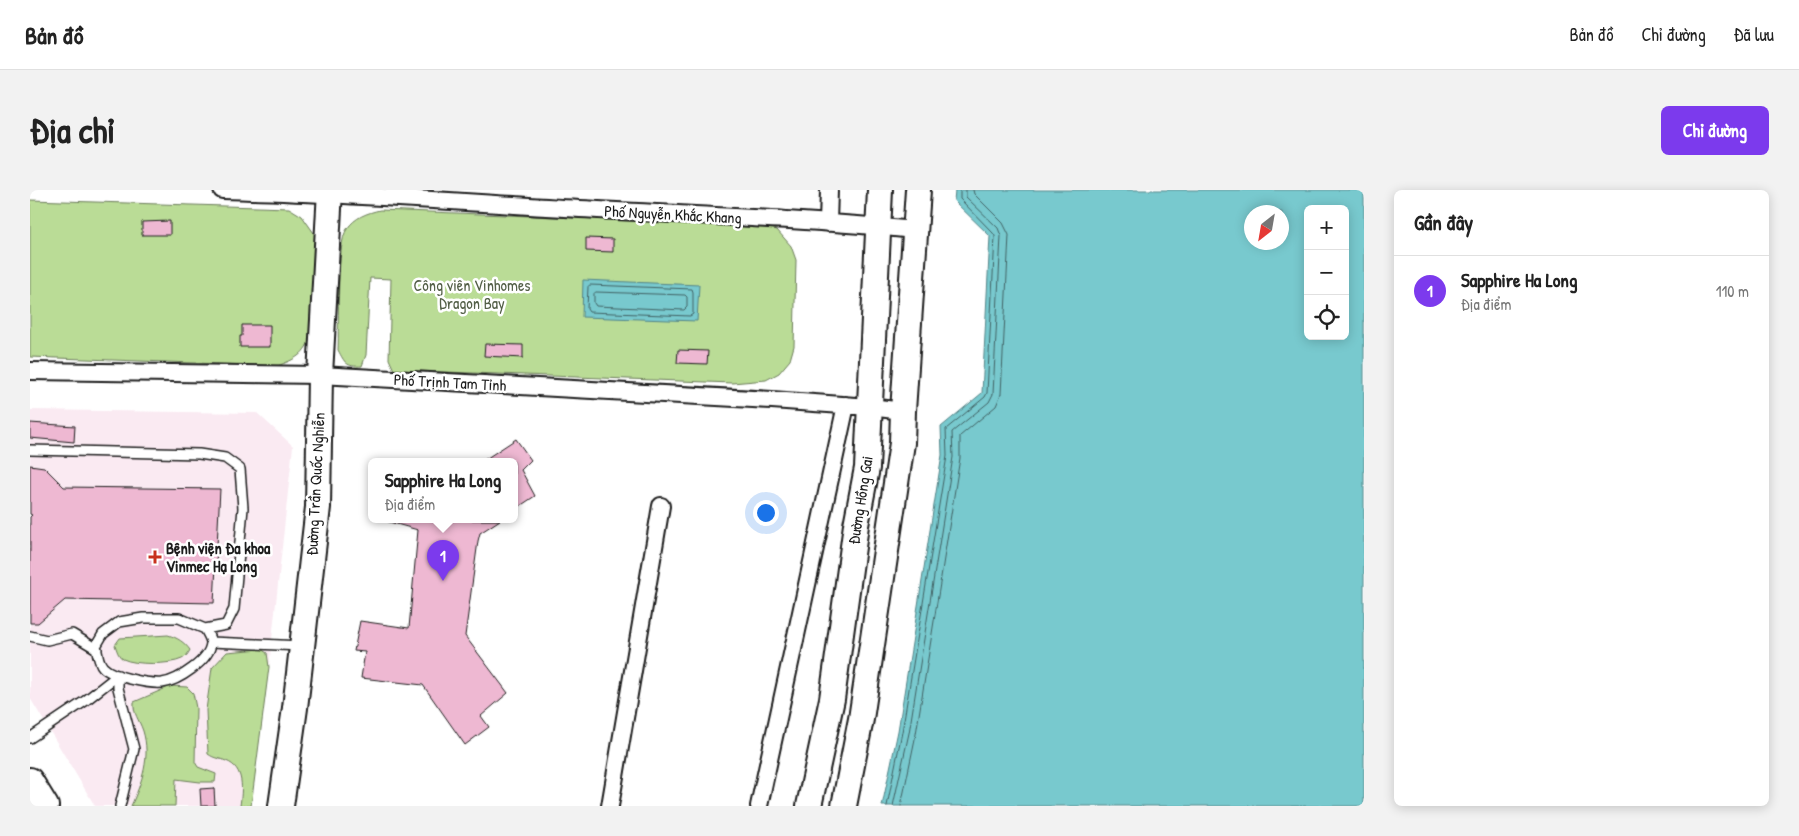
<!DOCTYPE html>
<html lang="vi">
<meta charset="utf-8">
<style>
:root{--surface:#fff;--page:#f2f2f2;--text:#222;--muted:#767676;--line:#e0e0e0;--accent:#7c3aed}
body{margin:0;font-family:"Patrick Hand",sans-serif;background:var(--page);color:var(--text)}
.controls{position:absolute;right:15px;top:15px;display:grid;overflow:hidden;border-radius:8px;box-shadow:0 2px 12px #0003}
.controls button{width:45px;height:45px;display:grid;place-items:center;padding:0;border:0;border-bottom:1px solid var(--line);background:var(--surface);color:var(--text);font:25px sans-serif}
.compass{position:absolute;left:1214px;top:15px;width:45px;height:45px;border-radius:50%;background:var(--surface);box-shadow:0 2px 12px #0003;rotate:211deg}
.you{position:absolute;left:735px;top:322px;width:18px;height:18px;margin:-12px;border:4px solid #fff;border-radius:50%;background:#1a73e8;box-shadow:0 0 0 8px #1a73e833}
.badge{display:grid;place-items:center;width:32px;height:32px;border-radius:50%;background:var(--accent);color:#fff;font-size:16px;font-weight:700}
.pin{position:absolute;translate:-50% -41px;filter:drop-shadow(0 1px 2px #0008)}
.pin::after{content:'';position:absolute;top:26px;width:18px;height:15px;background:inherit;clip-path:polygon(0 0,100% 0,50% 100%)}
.popup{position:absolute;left:338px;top:268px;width:150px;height:65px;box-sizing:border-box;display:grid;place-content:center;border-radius:8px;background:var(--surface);filter:drop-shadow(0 1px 4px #0005);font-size:16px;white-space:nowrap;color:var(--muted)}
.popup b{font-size:19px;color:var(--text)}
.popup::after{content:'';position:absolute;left:50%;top:100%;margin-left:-10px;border:10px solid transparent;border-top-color:var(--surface)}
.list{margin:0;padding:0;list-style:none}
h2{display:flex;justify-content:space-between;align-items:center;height:65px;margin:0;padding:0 20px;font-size:21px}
h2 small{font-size:16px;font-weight:400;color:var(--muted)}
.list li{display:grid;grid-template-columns:32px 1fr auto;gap:15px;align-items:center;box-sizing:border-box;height:70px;padding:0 20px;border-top:1px solid var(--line)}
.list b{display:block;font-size:19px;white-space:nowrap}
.list p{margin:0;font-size:16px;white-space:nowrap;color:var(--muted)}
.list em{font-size:16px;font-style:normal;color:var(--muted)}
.icon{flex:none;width:28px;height:28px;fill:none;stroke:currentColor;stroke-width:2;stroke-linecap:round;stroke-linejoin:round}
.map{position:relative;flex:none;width:1334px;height:616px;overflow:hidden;border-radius:8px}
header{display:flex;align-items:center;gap:30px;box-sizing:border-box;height:70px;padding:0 25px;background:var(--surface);border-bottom:1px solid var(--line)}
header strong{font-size:24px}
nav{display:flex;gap:28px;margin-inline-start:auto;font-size:18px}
.intro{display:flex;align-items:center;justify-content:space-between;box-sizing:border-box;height:120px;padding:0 30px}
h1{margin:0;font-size:35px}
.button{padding:12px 22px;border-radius:8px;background:var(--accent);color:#fff;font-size:18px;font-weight:700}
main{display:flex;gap:30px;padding:0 30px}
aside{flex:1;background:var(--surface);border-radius:8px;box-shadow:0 2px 12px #0003}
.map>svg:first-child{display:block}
.built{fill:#faeaf2}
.green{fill:#badc96;stroke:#6b7c59}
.water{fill:#78c9ce;stroke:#538487;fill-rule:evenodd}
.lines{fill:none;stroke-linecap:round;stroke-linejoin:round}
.shore{stroke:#416163;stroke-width:1}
.building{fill:#eeb8d2;stroke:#1c1c1c}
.lane-casing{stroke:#1c1c1c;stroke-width:12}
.street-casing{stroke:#1c1c1c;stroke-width:20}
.secondary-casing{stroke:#1c1c1c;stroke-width:28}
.lane{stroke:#fff;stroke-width:9}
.street{stroke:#fff;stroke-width:16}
.secondary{stroke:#fff;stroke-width:24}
.poi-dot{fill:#c8321e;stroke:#fff;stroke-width:2}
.labels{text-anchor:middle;stroke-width:5;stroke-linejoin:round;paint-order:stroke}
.street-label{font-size:16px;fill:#1c1c1c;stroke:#fff}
.park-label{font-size:16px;fill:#535f47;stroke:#fff}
.poi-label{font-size:16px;font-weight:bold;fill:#1c1c1c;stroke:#fff;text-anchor:start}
</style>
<header>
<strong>Bản đồ</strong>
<nav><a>Bản đồ</a><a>Chỉ đường</a><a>Đã lưu</a></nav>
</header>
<div class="intro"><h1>Địa chỉ</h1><a class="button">Chỉ đường</a></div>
<main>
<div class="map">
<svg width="1334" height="616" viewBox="0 0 1334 616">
<rect width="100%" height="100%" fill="#fff"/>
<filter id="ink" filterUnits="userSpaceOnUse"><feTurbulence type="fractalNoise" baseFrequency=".02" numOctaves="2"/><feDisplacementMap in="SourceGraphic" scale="10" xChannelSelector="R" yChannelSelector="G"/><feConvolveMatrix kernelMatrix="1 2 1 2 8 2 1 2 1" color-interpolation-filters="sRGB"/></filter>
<g filter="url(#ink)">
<!-- built -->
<path class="built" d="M0,220l227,3 36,33 -24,221 -18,139h-156l-65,-108z"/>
<!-- green -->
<path class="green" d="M0,10l259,8 13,8 14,20 -4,98c-7,21 -16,25 -35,32l-247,-9z
M350,20l324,13 63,4 10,3 14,16 5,14 -2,86 -4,14 -11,13 -13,7 -34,3 -338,-13 -5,-11 2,-80 -21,-1 -4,77 -4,11c-16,1 -17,-3 -24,-16 1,-23 -2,-107 9,-121 8,-12 20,-16 33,-19z
M138,445c10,3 16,7 22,15 -2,4 -4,7 -8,9 -12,6 -47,6 -59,0 -5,-3 -6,-9 -8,-14l5,-7z
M231,459l6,4 2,14 -18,139h-11c2,-16 5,-38 -14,-45 -7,-3 -11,-2 -18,-7l-2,-44 6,-42 15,-16z
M141,496l16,1 6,6 3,15 -1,54 3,5 18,7 -1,8h-15l-24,-3 -1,27h-44c11,-24 20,-49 12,-75 -4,-12 -10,-17 -9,-29z"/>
<!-- water -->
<path class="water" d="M925,0h409v616h-482l16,-75 44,-276 -1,-28 41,-34 8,-157 -36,-35zM1278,19h37v127h-37zM1222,22h30v30h-30z
M553,90l116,5 -2,36 -115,-4z"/>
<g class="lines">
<!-- shore -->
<path class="shore" d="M560,95l102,4 1,3v22l-3,2 -101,-4 -2,-3 1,-22z
M566,102l89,3 2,2v10l-3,3 -88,-4 -2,-3v-9z
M857,616l15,-74 45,-276 -1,-27 39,-32 2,-4 8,-157 -2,-3 -33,-34v-9
M863,616l16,-73 44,-276 -1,-25 37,-30 4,-8 8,-158 -3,-8 -32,-31v-7
M871,616l15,-72 44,-276v-22l36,-30 5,-12 8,-159 -6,-12 -29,-29 -1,-4"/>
</g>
<!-- building -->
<path class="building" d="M140,31v14h-28v-13z
M556,48l27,1v13l-27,-1z
M212,135h28v22h-30v-11h2z
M455,154l38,1v13l-39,-2z
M648,160l30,1 -1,13 -30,-1z
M0,233l45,3 -1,16 -44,-4z
M486,249l15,21 -10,10 14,26 -21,14v-48h-33z
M0,275l14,2 20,20 156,2 -6,114 -149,-3 -27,23h-8v-106l2,-2 -2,-1z
M352,330h118l-20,13 -2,8 -13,95 43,57 -27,23 8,11 -24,18 -42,-60 -62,-7 4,-26 -11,-1 6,-30 49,7 9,-98z
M184,598l1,18h-14l-1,-17z"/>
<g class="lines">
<defs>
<path id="lane" d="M0,260l169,4 26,4 15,11 3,39 -9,101 -8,16 -21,4 -26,-11h-36l-24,4 -16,12 -7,12c1,6 3,17 7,21 9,10 46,17 59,16 16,-2 48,-23 49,-40 0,-4 -4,-10 -6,-14
M0,446l17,4 25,-6 25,15
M181,452l91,4
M88,485v13l16,61 -14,57
M0,548l55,-37 33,-26"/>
<path id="street" d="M192,0c119,3 238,12 358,19 111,6 224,10 335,21
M798,33l1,-33
M0,181l290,4 452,25 98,7 33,4
M580,616l51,-300
M729,616l87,-401"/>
<path id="secondary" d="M0,590l16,26
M251,616l14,-98 23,-201 2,-132 10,-185
M779,616l23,-107 24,-174 11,-57 13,-278
M814,616l17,-87 41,-276 1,-32 15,-221"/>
</defs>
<!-- lane casing -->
<use href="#lane" class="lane-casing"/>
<!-- street casing -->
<use href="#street" class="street-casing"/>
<!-- secondary casing -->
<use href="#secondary" class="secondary-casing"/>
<!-- lane -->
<use href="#lane" class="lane"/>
<!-- street -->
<use href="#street" class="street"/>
<!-- secondary -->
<use href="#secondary" class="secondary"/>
</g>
</g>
<!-- markers -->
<path class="poi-dot" d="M122.5 359.5h5v5h5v5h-5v5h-5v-5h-5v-5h5z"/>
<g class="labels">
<!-- street labels -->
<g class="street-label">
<text transform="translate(643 24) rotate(3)" y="6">Phố Nguyễn Khắc Khang</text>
<text transform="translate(420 192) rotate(3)" y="6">Phố Trịnh Tam Tỉnh</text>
<text transform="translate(285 294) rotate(-87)" y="6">Đường Trần Quốc Nghiễn</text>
<text transform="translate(830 310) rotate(-81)" y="6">Đường Hồng Gai</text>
</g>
<!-- park labels -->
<g class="park-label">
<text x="442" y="101">Công viên Vinhomes<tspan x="442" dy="18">Dragon Bay</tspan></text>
</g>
<!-- poi labels -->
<g class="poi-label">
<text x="136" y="364">Bệnh viện Đa khoa<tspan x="136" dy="18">Vinmec Hạ Long</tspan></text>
</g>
</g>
</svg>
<div class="controls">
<button>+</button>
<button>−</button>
<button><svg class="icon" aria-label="locate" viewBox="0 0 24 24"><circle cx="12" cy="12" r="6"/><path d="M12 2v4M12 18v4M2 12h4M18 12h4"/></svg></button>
</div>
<svg class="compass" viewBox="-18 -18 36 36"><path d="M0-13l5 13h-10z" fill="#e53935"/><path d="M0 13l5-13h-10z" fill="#767676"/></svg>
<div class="you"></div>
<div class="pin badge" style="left:413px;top:391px">1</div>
<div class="popup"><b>Sapphire Ha Long</b>Địa điểm</div>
</div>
<aside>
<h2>Gần đây<small></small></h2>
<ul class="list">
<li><span class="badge">1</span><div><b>Sapphire Ha Long</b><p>Địa điểm</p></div><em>110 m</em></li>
</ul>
</aside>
</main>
